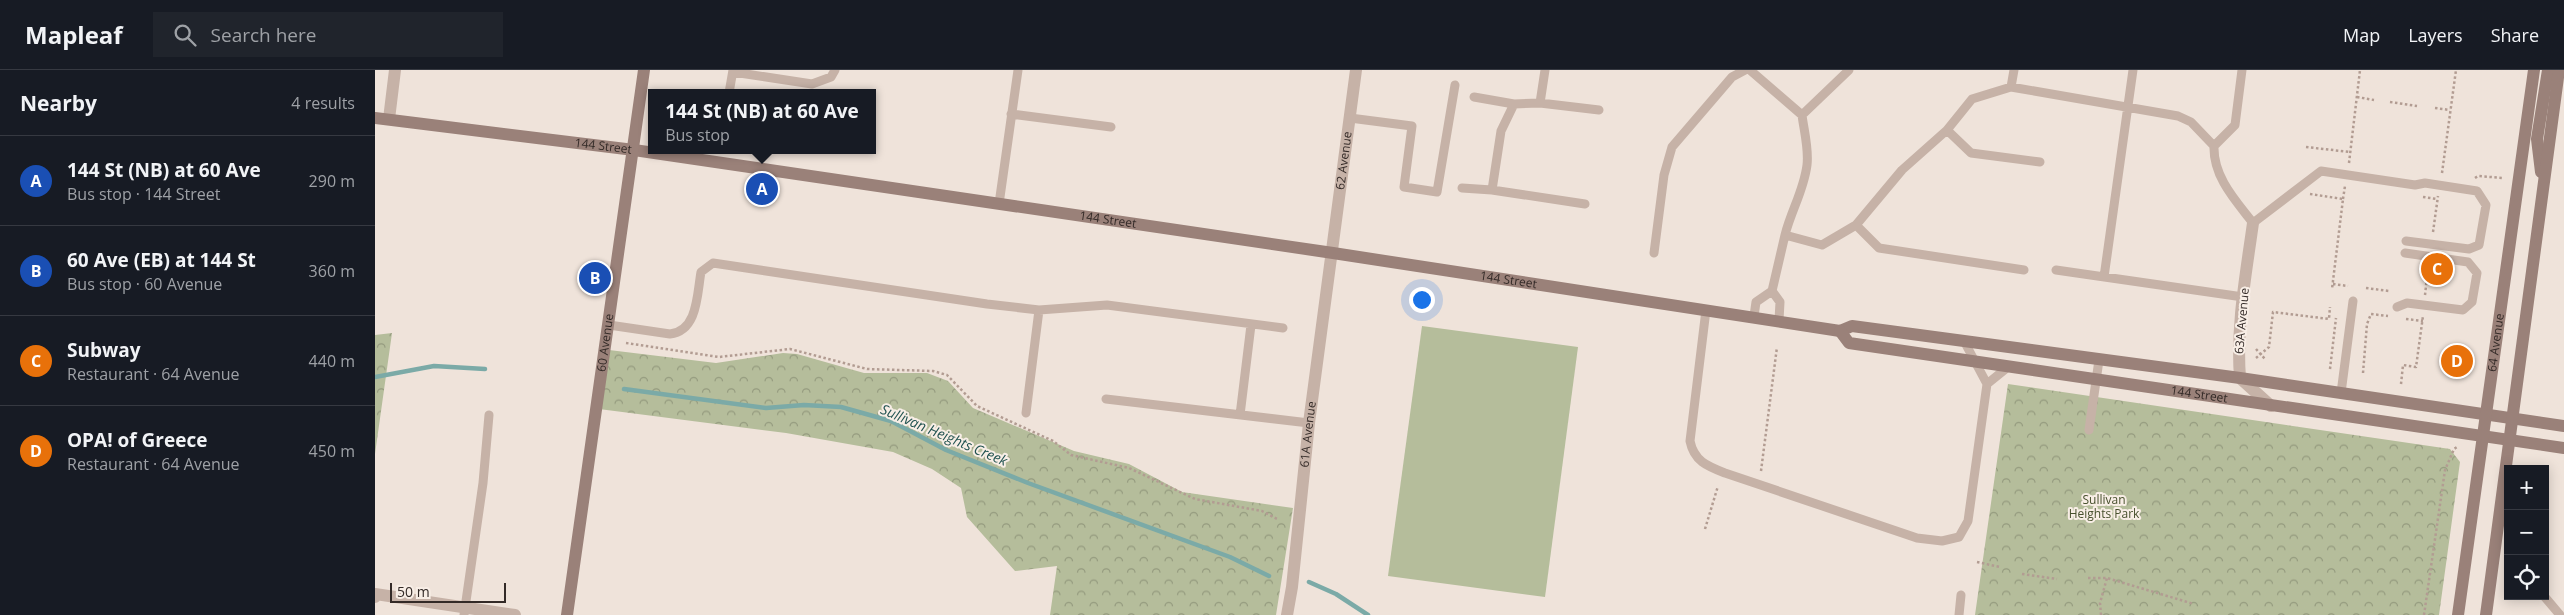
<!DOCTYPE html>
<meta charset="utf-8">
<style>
:root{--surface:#171b24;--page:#20242c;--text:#f1f3f6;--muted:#9ea1a6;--line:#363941;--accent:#0b8043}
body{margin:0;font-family:"Open Sans",sans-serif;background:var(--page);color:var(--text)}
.controls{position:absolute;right:15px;bottom:15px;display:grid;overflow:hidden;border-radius:0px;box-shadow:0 2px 12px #0003}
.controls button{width:45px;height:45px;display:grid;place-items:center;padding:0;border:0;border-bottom:1px solid var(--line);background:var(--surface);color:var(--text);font:25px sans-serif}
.scale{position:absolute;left:15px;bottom:12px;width:116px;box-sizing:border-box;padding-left:5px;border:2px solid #332a27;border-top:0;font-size:14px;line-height:18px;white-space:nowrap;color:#332a27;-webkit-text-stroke:4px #f8eee6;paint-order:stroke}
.you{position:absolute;left:1046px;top:229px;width:18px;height:18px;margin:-12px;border:4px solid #fff;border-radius:50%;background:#1a73e8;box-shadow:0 0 0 8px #1a73e833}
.badge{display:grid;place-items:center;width:32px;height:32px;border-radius:50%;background:var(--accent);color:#fff;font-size:16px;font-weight:700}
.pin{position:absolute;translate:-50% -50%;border:2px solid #fff;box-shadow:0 1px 5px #0006}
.popup{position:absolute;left:273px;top:19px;width:228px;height:65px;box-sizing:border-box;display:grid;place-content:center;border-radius:0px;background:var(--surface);filter:drop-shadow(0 1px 4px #0005);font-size:16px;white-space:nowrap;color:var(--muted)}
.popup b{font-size:19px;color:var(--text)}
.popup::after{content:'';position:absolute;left:50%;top:100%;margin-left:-10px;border:10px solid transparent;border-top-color:var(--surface)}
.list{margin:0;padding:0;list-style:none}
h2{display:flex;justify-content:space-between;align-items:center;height:65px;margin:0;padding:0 20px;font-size:21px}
h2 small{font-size:16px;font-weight:400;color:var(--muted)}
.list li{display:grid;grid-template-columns:32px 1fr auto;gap:15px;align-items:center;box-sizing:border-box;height:90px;padding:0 20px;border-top:1px solid var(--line)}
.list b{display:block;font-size:19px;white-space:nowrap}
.list p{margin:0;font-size:16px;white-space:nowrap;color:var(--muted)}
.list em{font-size:16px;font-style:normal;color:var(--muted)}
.icon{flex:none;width:28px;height:28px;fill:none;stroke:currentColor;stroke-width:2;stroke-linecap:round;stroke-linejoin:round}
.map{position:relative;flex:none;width:2189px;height:545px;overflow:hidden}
header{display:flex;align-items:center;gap:30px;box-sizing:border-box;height:70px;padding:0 25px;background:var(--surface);border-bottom:1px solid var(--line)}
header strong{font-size:24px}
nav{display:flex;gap:28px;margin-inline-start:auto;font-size:18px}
.search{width:350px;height:45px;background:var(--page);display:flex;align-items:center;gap:12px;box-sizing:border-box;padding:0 18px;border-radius:0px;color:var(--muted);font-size:19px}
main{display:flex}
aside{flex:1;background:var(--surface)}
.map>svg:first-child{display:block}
.grass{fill:#b5bd9b}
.park{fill:url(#park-crowns)}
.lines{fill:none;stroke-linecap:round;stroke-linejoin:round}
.stream{stroke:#7baaa7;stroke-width:4.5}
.path{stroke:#b29c92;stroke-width:2.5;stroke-dasharray:2.5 2.5;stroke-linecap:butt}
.lane{stroke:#c6b2a7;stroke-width:9}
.street{stroke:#c6b2a7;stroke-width:12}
.secondary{stroke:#9a8179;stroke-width:12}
.labels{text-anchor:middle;stroke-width:4;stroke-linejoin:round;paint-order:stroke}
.street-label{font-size:12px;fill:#332a27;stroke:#f8eee6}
.park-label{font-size:12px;fill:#47502d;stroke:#f8eee6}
.water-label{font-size:14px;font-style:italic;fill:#205250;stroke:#f8eee6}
</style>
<header>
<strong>Mapleaf</strong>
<div class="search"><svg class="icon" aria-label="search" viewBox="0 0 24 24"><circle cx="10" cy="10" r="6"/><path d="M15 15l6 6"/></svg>Search here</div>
<nav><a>Map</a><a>Layers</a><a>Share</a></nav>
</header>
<main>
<aside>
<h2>Nearby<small>4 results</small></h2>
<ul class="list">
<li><span class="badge" style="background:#1a4fb4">A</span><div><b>144 St (NB) at 60 Ave</b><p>Bus stop · 144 Street</p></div><em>290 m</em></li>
<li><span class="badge" style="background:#1a4fb4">B</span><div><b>60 Ave (EB) at 144 St</b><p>Bus stop · 60 Avenue</p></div><em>360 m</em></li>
<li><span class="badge" style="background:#e8710a">C</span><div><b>Subway</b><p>Restaurant · 64 Avenue</p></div><em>440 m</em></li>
<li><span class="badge" style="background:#e8710a">D</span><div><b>OPA! of Greece</b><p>Restaurant · 64 Avenue</p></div><em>450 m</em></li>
</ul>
</aside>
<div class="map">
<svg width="2189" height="545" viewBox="0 0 2189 545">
<defs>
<pattern id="park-crowns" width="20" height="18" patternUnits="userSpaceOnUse" patternTransform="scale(1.25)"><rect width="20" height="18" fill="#b5bd9b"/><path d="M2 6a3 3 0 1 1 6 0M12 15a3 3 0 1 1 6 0" fill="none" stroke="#949a7e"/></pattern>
</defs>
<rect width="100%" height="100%" fill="#efe3da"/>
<!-- grass -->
<path class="grass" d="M1047,256l156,21 -33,250 -157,-21z"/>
<!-- park -->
<path class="park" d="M17,263l-17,121v-119z
M234,280l107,13 67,-10 14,1 67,19h63l21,8 25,27 101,43 55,13 53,28 111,16 -17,107h-226l7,-49 -42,5 -48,-54 -6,-29 -29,-19 -39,-17 -107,-19 -187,-24z
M1633,314l442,65 10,13 -21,153h-464z"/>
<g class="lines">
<!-- stream -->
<path class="stream" d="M0,307l59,-11 51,3
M249,319l142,19 38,-3 37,2 50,14 55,29 82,33 202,74 39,19
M934,512l27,12 32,21"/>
<!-- path -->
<path class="path" d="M1982,27l17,3
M2015,32l27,4
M2060,38l15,2
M1931,77l44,5
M1974,93l11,-93
M2067,103l14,-103
M2100,108l3,-2 25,2
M1935,124l33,5 -11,90
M2048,127l14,2
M1968,129l2,-13
M2058,162l5,-36
M1958,214l15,2
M1991,218l23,3
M2050,225l3,-27
M2031,249l17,2
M251,273l93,14 71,-8 77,20 66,2 14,4 30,31 76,35 18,14 58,13 66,31 67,12 17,9
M1881,279l9,10
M1881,288l13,-11 4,-35 56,7 1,-12
M1955,299l6,-51
M1988,303l4,-49 4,-10 17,2
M2026,314l2,-19 13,2 7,-51
M1386,401l16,-124
M1330,459l13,-43
M1602,492l23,5
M1647,504l35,5
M1713,508h19l87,26
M1726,545l-1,-12 7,-25
M2049,545l21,-145 9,-21 3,-2"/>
<!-- lane -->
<path class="lane" d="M1170,0l-5,33 -26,1 -13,27 -9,59 93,14
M1375,0l52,45
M358,2l79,12 19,-7 4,-7
M1636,17l3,-17
M354,23l4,-23
M1099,27l40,7
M1165,33l59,7
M636,44l100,13
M975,48l62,8 -8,61 33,5 18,-107
M1572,60l24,23 69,9
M1839,76l21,-21 7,-55
M1087,118l30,2
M624,134l19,-134
M1481,155l23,23 145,22
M1410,165c6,-24 19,-45 22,-70 2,-16 -3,-34 -5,-50l47,-45
M1279,183l10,-78 8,-28 60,-70 13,-7
M1681,200l187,27
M1729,207l29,-207
M1397,221l8,11 -1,18
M2022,237l10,-4 56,7 9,-8 5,-29 -9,-11 -63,-9
M1331,240l-16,131c4,20 17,25 35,32l192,65 25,3 17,-4 9,-16 19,-137 -23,-43
M1379,246l2,-14 16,-11 13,-56 37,10 34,-20 46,-55 45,-40 25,-31 39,-12 167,29 13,6 23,24c-1,31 22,55 39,77l68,-52 94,14 10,-2 52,8 9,14 -7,40 -10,4 -63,-8
M234,255l61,9c28,-3 27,-40 31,-62l12,-9 274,41 52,6 68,-5 176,23
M1612,314l21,-17
M1966,323l12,-92
M731,329l203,24
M651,343l13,-103
M865,345l11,-90
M1714,360l10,-70
M2169,526l16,19
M89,545l19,-132 6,-68
M1584,545l2,-20"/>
<!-- street -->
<g class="street">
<path d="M14,49l6,-49"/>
<path d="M1878,153c-7,51 -17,103 -13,155l31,28"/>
<path d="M0,527v-3l140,21"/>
<path id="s1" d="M912,545l5,-28 17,-164 47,-353"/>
</g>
<!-- secondary -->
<g class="secondary">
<path id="s2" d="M0,48l259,32 699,103 507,78 12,-5 388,52 324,48"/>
<path d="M2166,102l-4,-33 11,-69"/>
<path id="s3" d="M1465,261l9,12 715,105"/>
<path id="s4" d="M192,545l77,-545"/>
<path id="s5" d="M2083,545l76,-545"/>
<path d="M2111,545l73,-545"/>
</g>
</g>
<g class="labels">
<!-- street labels -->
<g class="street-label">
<text dy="4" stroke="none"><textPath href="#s2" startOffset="230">144 Street</textPath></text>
<text dy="4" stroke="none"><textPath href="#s1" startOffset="458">62 Avenue</textPath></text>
<text dy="4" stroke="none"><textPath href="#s2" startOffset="740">144 Street</textPath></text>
<text dy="4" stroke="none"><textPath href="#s2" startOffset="1145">144 Street</textPath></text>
<text transform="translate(1867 251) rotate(-85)" y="4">63A Avenue</text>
<text dy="4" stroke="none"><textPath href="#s5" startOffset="275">64 Avenue</textPath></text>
<text dy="4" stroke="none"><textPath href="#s4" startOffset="275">60 Avenue</textPath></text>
<text dy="4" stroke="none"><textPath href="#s3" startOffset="369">144 Street</textPath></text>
<text dy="4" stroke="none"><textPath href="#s1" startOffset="182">61A Avenue</textPath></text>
</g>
<!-- park labels -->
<g class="park-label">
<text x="1729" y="434">Sullivan<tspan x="1729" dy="14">Heights Park</tspan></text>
</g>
<!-- water labels -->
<g class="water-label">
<text transform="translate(569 365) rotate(23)" y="5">Sullivan Heights Creek</text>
</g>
</g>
</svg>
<div class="controls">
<button>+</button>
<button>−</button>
<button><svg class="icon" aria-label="locate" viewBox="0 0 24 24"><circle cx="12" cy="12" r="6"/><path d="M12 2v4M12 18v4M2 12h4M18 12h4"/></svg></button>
</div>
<div class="scale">50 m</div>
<div class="you"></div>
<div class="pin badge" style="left:387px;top:119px;background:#1a4fb4">A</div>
<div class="popup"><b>144 St (NB) at 60 Ave</b>Bus stop</div>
<div class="pin badge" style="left:220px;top:208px;background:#1a4fb4">B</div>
<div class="pin badge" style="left:2062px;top:199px;background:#e8710a">C</div>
<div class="pin badge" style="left:2082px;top:291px;background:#e8710a">D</div>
</div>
</main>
